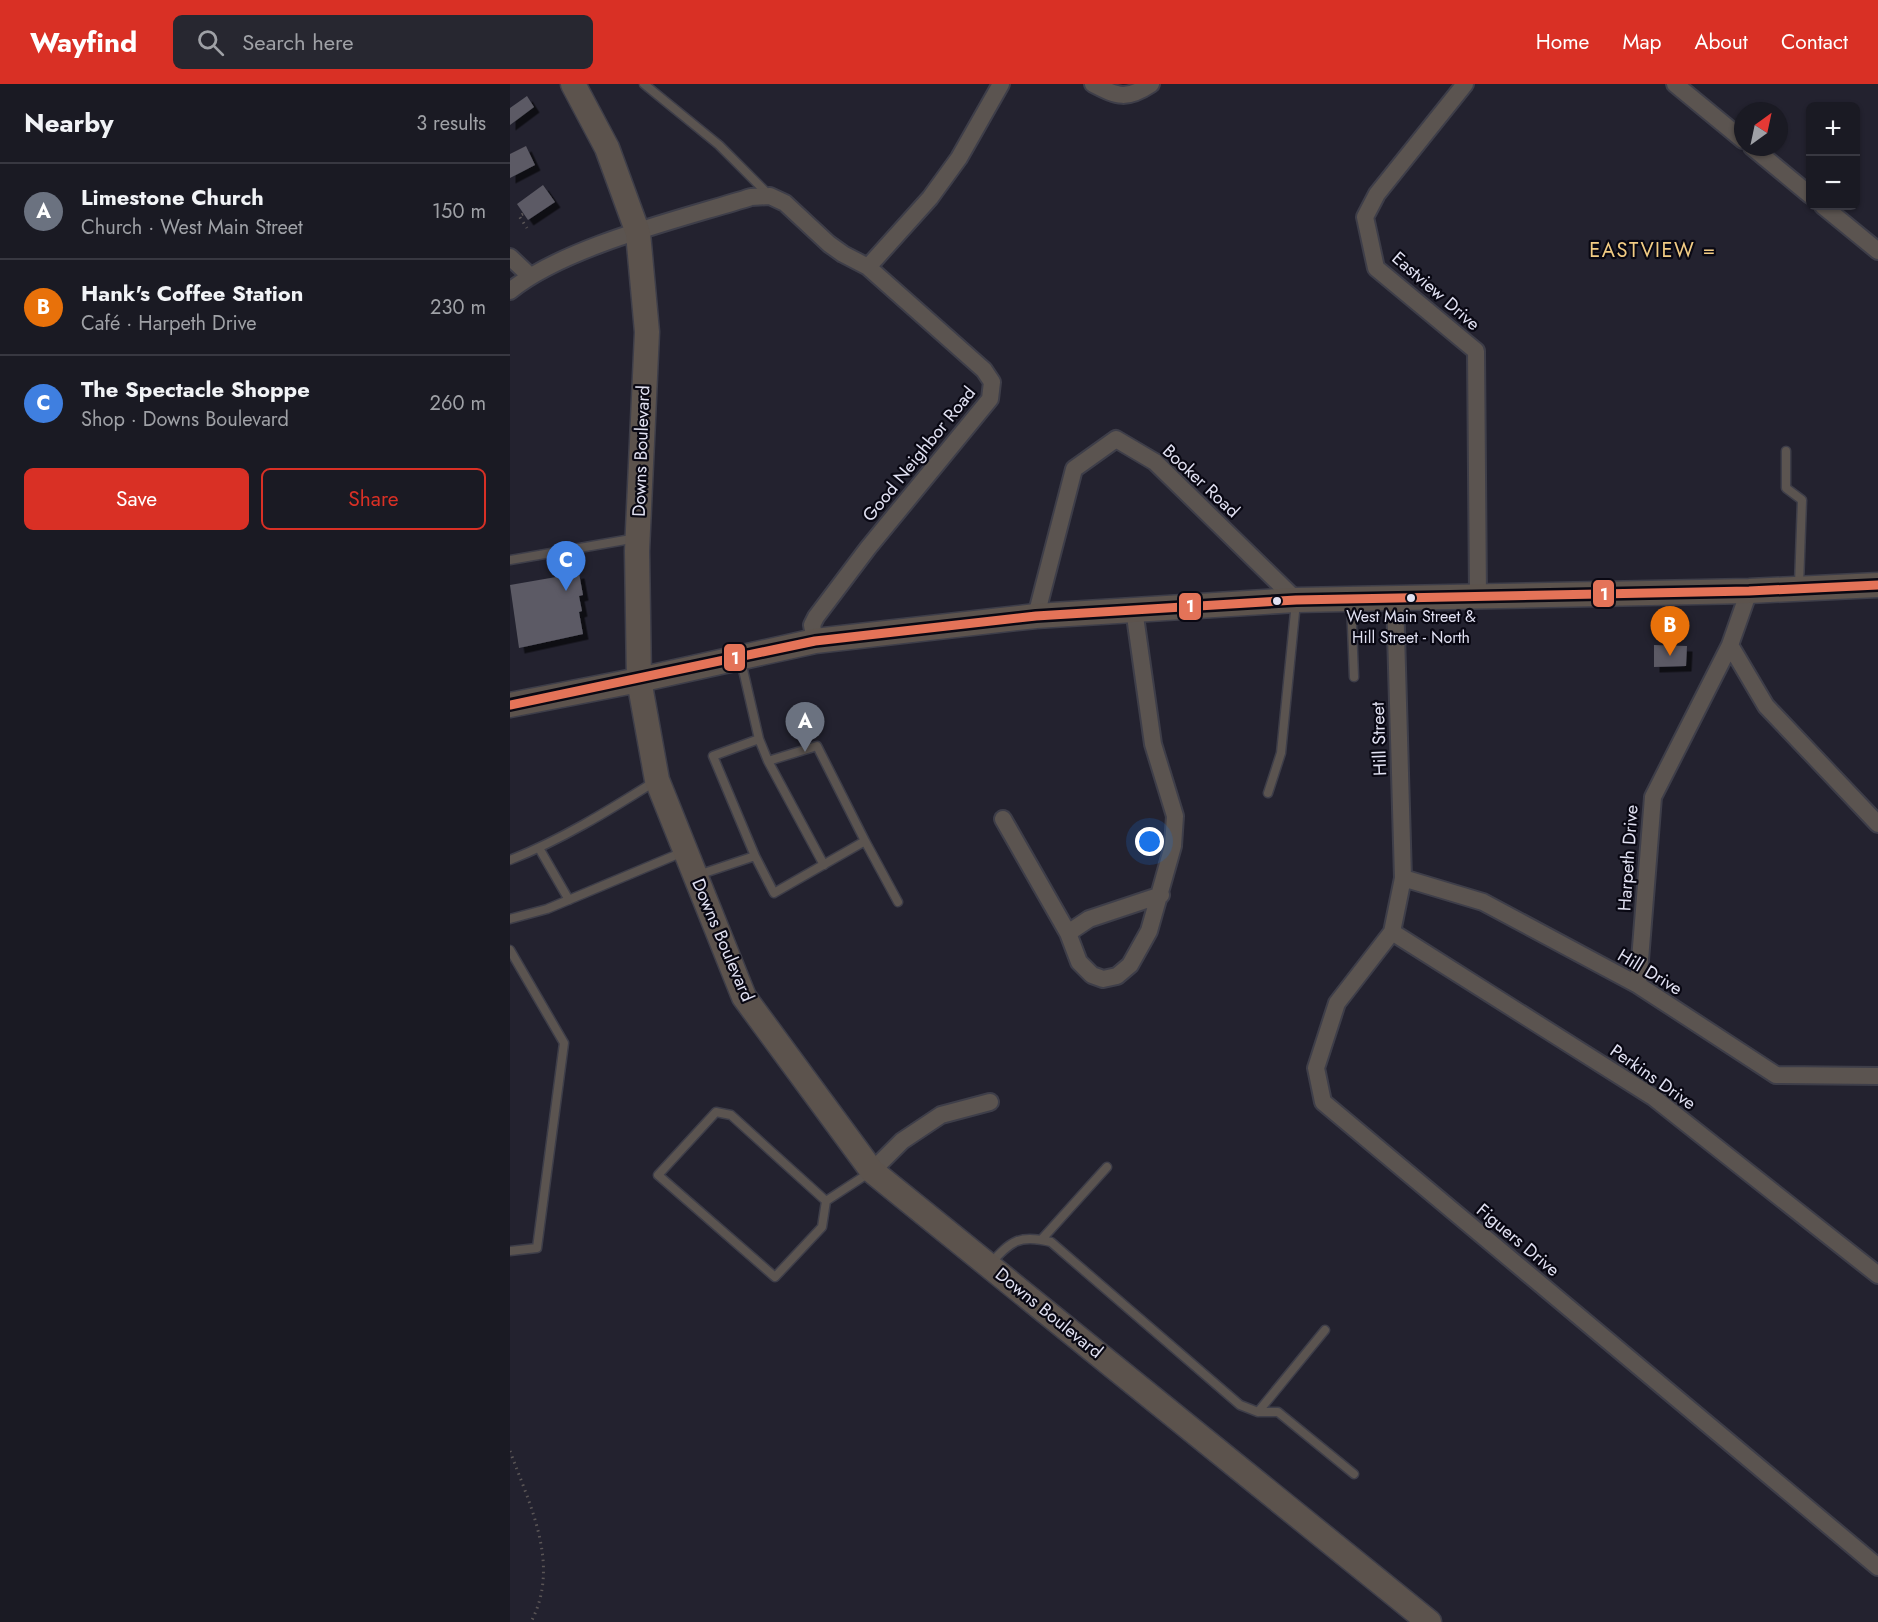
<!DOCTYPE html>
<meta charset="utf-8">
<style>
:root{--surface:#1a1a23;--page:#272730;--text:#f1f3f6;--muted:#9fa1a6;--line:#383841;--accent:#d93025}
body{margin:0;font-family:Jost,sans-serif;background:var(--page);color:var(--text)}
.controls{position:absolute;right:18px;top:18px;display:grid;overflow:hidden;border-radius:9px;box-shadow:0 2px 4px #0004}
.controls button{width:54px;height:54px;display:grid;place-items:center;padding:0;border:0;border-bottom:2px solid var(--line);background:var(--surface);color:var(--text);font:30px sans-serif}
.compass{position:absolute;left:1224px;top:18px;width:54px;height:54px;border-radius:50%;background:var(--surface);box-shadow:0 2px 4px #0004;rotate:33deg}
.you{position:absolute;left:640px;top:758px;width:21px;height:21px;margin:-15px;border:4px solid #fff;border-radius:50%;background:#1a73e8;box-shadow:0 0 0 9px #1a73e833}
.badge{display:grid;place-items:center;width:39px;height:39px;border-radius:50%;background:var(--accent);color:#fff;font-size:20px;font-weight:700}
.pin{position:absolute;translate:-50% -50px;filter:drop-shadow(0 2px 3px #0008)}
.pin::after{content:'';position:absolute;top:32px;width:21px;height:18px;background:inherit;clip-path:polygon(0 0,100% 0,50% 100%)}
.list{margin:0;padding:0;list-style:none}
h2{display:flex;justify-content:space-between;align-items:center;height:78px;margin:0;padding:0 24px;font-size:26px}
h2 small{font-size:20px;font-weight:400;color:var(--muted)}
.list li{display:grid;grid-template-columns:39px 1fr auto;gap:18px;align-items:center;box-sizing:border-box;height:96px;padding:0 24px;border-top:2px solid var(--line)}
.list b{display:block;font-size:22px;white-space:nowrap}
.list p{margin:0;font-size:20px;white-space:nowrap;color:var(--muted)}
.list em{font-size:20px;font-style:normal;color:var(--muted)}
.actions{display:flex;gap:12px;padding:18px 24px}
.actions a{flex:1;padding:14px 0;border:2px solid var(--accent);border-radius:9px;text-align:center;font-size:21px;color:var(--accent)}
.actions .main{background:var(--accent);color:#fff}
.icon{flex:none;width:33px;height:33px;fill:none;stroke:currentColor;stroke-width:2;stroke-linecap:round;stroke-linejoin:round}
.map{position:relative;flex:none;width:1368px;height:1538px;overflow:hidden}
header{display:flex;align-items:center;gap:36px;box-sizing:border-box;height:84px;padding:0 30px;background:var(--accent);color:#fff}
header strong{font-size:28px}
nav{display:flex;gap:33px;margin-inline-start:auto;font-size:21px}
.search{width:420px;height:54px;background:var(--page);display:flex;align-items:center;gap:15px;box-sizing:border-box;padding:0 21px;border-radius:9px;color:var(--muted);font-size:22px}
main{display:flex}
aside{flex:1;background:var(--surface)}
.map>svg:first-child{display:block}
.building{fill:#5b5a65;filter:url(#shadow)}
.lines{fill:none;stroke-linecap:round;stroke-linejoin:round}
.lane-casing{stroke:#3e3e49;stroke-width:11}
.street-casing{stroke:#3e3e49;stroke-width:20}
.secondary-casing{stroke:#3e3e49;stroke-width:27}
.path{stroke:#5a5556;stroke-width:3;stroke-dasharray:1.5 4.5;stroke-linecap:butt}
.lane{stroke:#5b5450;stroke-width:8}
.street{stroke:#5b5450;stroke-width:16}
.secondary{stroke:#5c534d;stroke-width:24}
.bus-1-casing{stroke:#090813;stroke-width:14}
.bus-1{stroke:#e47358;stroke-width:9}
.bus-dot{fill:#e1e1f2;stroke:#090813;stroke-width:2}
.labels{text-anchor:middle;stroke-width:4.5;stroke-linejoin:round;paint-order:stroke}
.bus-label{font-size:16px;fill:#e1e1f2;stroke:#090813}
.street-label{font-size:18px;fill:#e1e1f2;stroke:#090813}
.neighbourhood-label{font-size:20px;letter-spacing:1.5px;fill:#f2cc84;stroke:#090813}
.line-badge{stroke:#090813;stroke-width:2}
.badge-label{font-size:16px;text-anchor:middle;font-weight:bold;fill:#fff}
</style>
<header>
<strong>Wayfind</strong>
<div class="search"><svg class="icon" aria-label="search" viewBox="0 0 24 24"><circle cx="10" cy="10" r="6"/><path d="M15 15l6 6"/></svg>Search here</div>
<nav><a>Home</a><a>Map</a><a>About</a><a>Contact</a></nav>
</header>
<main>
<aside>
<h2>Nearby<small>3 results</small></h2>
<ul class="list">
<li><span class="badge" style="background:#6b7280">A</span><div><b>Limestone Church</b><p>Church · West Main Street</p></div><em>150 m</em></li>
<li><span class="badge" style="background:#e8710a">B</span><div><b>Hank's Coffee Station</b><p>Café · Harpeth Drive</p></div><em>230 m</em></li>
<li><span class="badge" style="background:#3f7fe0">C</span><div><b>The Spectacle Shoppe</b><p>Shop · Downs Boulevard</p></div><em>260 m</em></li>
</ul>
<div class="actions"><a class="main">Save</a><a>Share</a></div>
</aside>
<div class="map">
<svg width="1368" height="1538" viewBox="0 0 1368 1538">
<defs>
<filter id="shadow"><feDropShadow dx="5.5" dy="5.5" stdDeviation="0" flood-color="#0009"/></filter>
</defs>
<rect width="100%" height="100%" fill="#23222f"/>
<!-- building -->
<path class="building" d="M17,12l7,11 -24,18v-17z
M16,62l9,19 -25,13v-24z
M33,101l12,17 -27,18 -11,-16z
M69,489l4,22 -4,1 3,15 -3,1 4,22 -64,14 -9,-63z
M1144,561l33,1 -1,20 -32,1z"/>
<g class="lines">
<defs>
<path id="lane" d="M134,0l75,61 51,51
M1276,367v37l16,12 -3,85
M0,476l127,-22
M841,518l3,75
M231,577l18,78
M258,677l56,104
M758,709l13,-40 15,-151
M355,757l33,61
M29,764l30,52
M0,776c51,-20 98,-49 144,-78
M188,791l57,-19 19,37 91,-52 -48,-95 -49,15 -9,-22 -46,17 42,100
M0,835l37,-10 136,-57
M0,866l54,93 -27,205 -27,3
M316,1117l-4,26 -47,50 -117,-102 58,-63 15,3 95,86 46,-30
M532,1155l65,-72
M480,1180c21,-23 29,-30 61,-22l189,163 18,7h20l76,62
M748,1328l67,-82"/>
<path id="street" d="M583,0c25,13 34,16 58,0
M955,0l-88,110 -12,23 11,51 100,83 2,246
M1165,0l68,56
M1242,63l58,48
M1313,122l55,45
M0,173l19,18
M358,183l62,-69 29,-40 42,-74
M0,207c55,-45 171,-72 241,-94l19,-1 15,7 44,41 14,10 25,13 116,103 8,12 -2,17 -122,149 -52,69 -4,8 3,16
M1239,507l-19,54 36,61 112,118
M885,514l8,280 -11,54 -55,71 -21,65 7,34 555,465
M526,532l38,-147 42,-30 39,23 141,138
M493,735l65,114 11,29 13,13 11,4 14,-3 13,-11 19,-34 24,-85 2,-30 -22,-72 -19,-135
M893,794l80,24 155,83 138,90 102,1
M882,848l261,165 225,178
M558,849l21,-14 72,-24
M1128,901l15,-188 77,-152
M362,1087l30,-30 39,-26 49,-13"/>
<path id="secondary" d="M63,0l34,64 31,85 9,99 -10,219 2,129 18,100 87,217 128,174 557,451
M0,621l129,-25 176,-39 221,-25 260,-16 453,-9 129,-6"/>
</defs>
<!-- lane casing -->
<use href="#lane" class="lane-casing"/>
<!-- street casing -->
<use href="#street" class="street-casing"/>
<!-- secondary casing -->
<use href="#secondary" class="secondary-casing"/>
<!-- path -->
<path class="path" d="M13,130l-4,2 8,12
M0,1367c20,55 51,114 21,171"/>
<!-- lane -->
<use href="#lane" class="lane"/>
<!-- street -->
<use href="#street" class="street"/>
<!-- secondary -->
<use href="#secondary" class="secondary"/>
<defs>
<path id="bus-1" d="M0,621l305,-64 221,-25 260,-16 453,-9 129,-6"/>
</defs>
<!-- bus-1 casing -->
<use href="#bus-1" class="bus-1-casing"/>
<!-- bus-1 -->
<use href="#bus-1" class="bus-1"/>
</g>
<!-- markers -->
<g class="bus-dot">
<circle cx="901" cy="514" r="5"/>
<circle cx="767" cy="517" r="5"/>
</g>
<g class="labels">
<!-- bus labels -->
<g class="bus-label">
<text x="901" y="538">West Main Street &amp;<tspan x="901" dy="21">Hill Street - North</tspan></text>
</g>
<!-- street labels -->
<g class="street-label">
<text transform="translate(926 207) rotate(41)" y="6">Eastview Drive</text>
<text transform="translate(131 367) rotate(-88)" y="6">Downs Boulevard</text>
<text transform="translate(409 370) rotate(-51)" y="6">Good Neighbor Road</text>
<text transform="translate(691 397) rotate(43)" y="6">Booker Road</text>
<text transform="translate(869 655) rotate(-92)" y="6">Hill Street</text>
<text transform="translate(1118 774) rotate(-86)" y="6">Harpeth Drive</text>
<text transform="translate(213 856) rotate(67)" y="6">Downs Boulevard</text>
<text transform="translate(1140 888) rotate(31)" y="6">Hill Drive</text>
<text transform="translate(1143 993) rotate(35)" y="6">Perkins Drive</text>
<text transform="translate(1008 1156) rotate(40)" y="6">Figuers Drive</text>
<text transform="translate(539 1229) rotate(39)" y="6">Downs Boulevard</text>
</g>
<!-- neighbourhood labels -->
<g class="neighbourhood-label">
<text x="1143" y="173">EASTVIEW =</text>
</g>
</g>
<g class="line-badge">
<rect x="1082" y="495" width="23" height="29" rx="6" fill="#e47358"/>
<rect x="668" y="508" width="24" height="29" rx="6" fill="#e47358"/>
<rect x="213" y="559" width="23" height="29" rx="6" fill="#e47358"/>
</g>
<g class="badge-label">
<text x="1094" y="516">1</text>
<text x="680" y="528">1</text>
<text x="225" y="580">1</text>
</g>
</svg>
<div class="controls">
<button>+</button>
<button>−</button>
</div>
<svg class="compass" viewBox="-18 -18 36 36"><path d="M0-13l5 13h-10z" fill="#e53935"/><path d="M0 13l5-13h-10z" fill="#9fa1a6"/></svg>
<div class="you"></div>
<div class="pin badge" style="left:295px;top:668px;background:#6b7280">A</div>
<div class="pin badge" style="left:1160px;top:572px;background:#e8710a">B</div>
<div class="pin badge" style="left:56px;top:507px;background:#3f7fe0">C</div>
</div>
</main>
